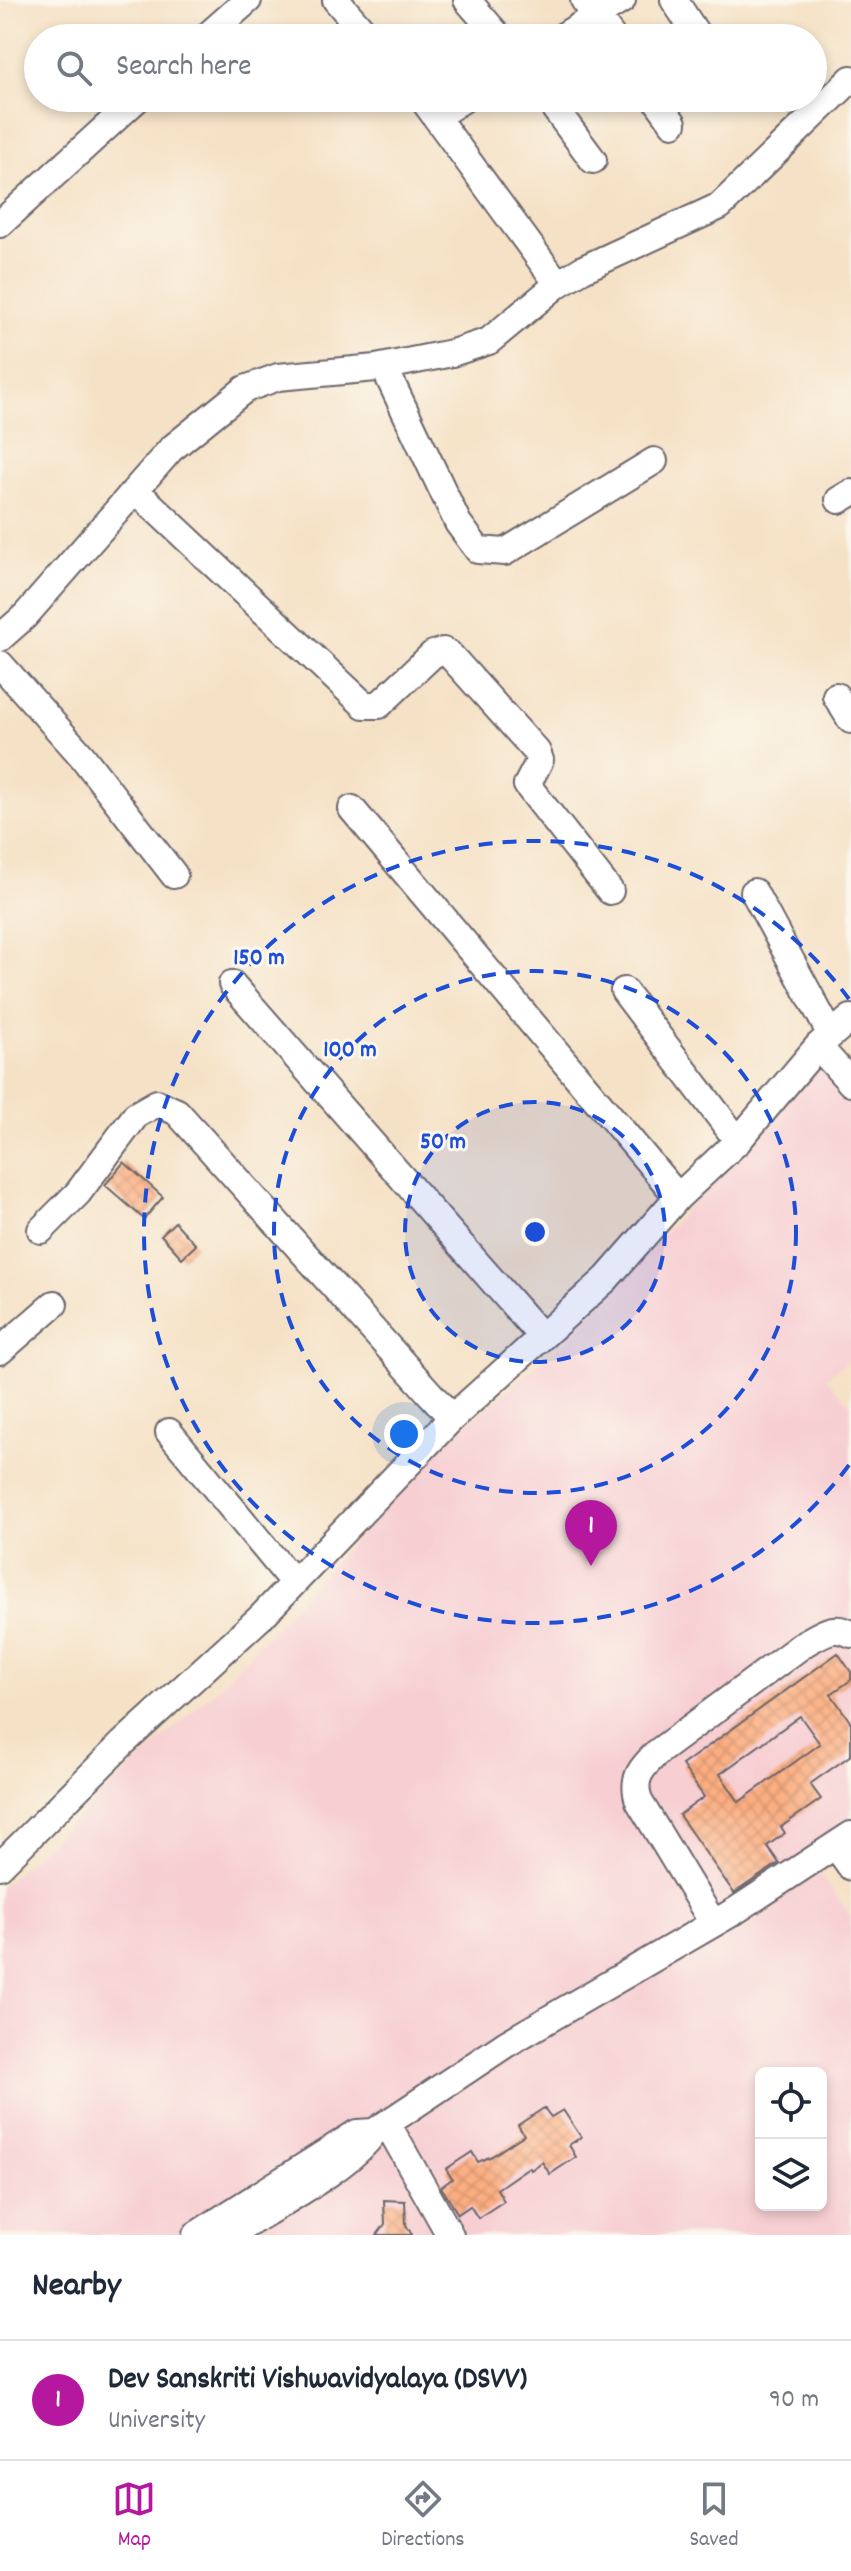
<!DOCTYPE html>
<style>
:root{--surface:#fff;--page:#f2f2f3;--text:#1f2937;--muted:#747a83;--line:#e0e1e3;--accent:#b5179e}
body{margin:0;font-family:Dekko,sans-serif;background:var(--page);color:var(--text)}
.controls{position:absolute;right:24px;bottom:24px;display:grid;overflow:hidden;border-radius:12px;box-shadow:0 4px 12px #0003}
.controls button{width:72px;height:72px;display:grid;place-items:center;padding:0;border:0;border-bottom:2px solid var(--line);background:var(--surface);color:var(--text);font:40px sans-serif}
.you{position:absolute;left:404px;top:1434px;width:28px;height:28px;margin:-20px;border:6px solid #fff;border-radius:50%;background:#1a73e8;box-shadow:0 0 0 12px #1a73e833}
.badge{display:grid;place-items:center;width:52px;height:52px;border-radius:50%;background:var(--accent);color:#fff;font-size:26px;font-weight:700}
.pin{position:absolute;translate:-50% -66px;filter:drop-shadow(0 2px 4px #0008)}
.pin::after{content:'';position:absolute;top:42px;width:28px;height:24px;background:inherit;clip-path:polygon(0 0,100% 0,50% 100%)}
.list{margin:0;padding:0;list-style:none}
h2{display:flex;justify-content:space-between;align-items:center;height:104px;margin:0;padding:0 32px;font-size:34px}
h2 small{font-size:26px;font-weight:400;color:var(--muted)}
.list li{display:grid;grid-template-columns:52px 1fr auto;gap:24px;align-items:center;box-sizing:border-box;height:120px;padding:0 32px;border-top:2px solid var(--line)}
.list b{display:block;font-size:30px;white-space:nowrap}
.list p{margin:0;font-size:26px;white-space:nowrap;color:var(--muted)}
.list em{font-size:26px;font-style:normal;color:var(--muted)}
.icon{flex:none;width:44px;height:44px;fill:none;stroke:currentColor;stroke-width:2;stroke-linecap:round;stroke-linejoin:round}
.map{position:relative;flex:none;width:851px;height:2235px;overflow:hidden}
.search{position:absolute;background:var(--surface);box-shadow:0 4px 12px #0003;left:24px;right:24px;top:24px;height:88px;display:flex;align-items:center;gap:20px;box-sizing:border-box;padding:0 28px;border-radius:44px;color:var(--muted);font-size:30px}
.sheet{height:224px;background:var(--surface)}
nav{display:flex;justify-content:space-around;align-items:center;box-sizing:border-box;height:112px;border-top:2px solid var(--line);background:var(--surface);font-size:22px;color:var(--muted)}
nav a{display:grid;justify-items:center;gap:4px}
nav .on{color:var(--accent)}
.map>svg:first-child{display:block}
.built{fill:#f7cfd3;fill-rule:evenodd}
.building{fill:url(#building-cross-hatch);fill-rule:evenodd}
.lines{fill:none;stroke-linecap:round;stroke-linejoin:round}
.minor-casing{stroke:#6c656b;stroke-width:30}
.minor{stroke:#fff;stroke-width:26}
.ring{fill:none;stroke:#1d4ed8;stroke-width:4;stroke-dasharray:14 10}
.centre{fill:#1d4ed8;stroke:#fbf7ec;stroke-width:4}
.ring-label{font-size:24px;text-anchor:middle;font-weight:bold;fill:#1d4ed8;stroke:#fbf7ec;stroke-width:6;stroke-linejoin:round;paint-order:stroke}
</style>
<div class="map">
<svg width="851" height="2235" viewBox="0 0 851 2235">
<defs>
<pattern id="building-cross-hatch" width="8" height="8" patternUnits="userSpaceOnUse" patternTransform="scale(2)"><rect width="8" height="8" fill="#fcae81"/><path d="M0 0l8 8M0 8l8-8" fill="none" stroke="#d89570"/></pattern>
</defs>
<rect width="100%" height="100%" fill="#fbf7ec"/>
<filter id="ink" filterUnits="userSpaceOnUse"><feTurbulence type="fractalNoise" baseFrequency=".0125" numOctaves="2"/><feDisplacementMap in="SourceGraphic" scale="16" xChannelSelector="R" yChannelSelector="G"/><feConvolveMatrix kernelMatrix="1 2 1 2 8 2 1 2 1" color-interpolation-filters="sRGB"/></filter>
<filter id="wash" filterUnits="userSpaceOnUse"><feTurbulence type="fractalNoise" baseFrequency=".006" numOctaves="4" result="noise"/><feDisplacementMap in="SourceGraphic" scale="32" xChannelSelector="R" yChannelSelector="G"/><feGaussianBlur stdDeviation="1.8" result="paint"/><feColorMatrix in="noise" values="0 0 0 0 0 0 0 0 0 0 0 0 0 0 0 0 0 1.4 0 .05"/><feComposite in="paint" operator="in"/></filter>
<g filter="url(#wash)">
<rect width="100%" height="100%" fill="#f5e1c5"/>
<!-- built -->
<path class="built" d="M819,1064l32,36v259l-25,19 25,27v448l-31,22 31,41v319h-851v-347l222,-204 217,-236 131,-111zM761,2073h60v132h-60z"/>
<g id="blocks">
<!-- building -->
<path class="building" d="M124,1162l39,35 -19,22 -39,-34z
M175,1222l21,23 -14,13 -21,-23z
M838,1653l13,19v8l-20,14 20,29v32l-41,29 11,15 -40,28 4,6 -18,13 12,17 -45,30 -55,-78 25,-18 -22,-32zM800,1716l20,28 -81,58 -19,-28z
M544,2108l7,9 12,-7 18,27 -12,8 7,12 -26,17 -8,-12 -11,8 -2,-3 -32,22 7,12 -26,17 -8,-12 -12,8 -17,-27 11,-8 -6,-10 26,-17 6,10 14,-6 32,-21 -6,-10z
M384,2200l21,1 1,24 6,10h-35l8,-11z"/>
</g>
</g>
<g filter="url(#ink)">
<use href="#blocks" fill-opacity="0" stroke="#6c656b" stroke-width="2"/>
<g class="lines">
<defs>
<path id="minor" d="M336,0l33,38
M467,0l33,38
M584,0l29,38
M674,0l25,38
M205,38l43,-38
M560,38l62,-38
M422,98l136,186
M547,98l46,62
M655,98l18,25
M437,116l28,-18
M0,224l138,-126
M384,367l74,156 20,27 27,2 149,-91
M135,490l229,215h15l54,-51 10,-3 6,3 88,98 3,8 -13,25 83,106
M839,500l12,-7
M0,638l25,-22 146,-167 74,-60 33,-12 98,-9 76,-15 37,-12 69,-57 25,-15 137,-63 131,-127
M0,664l82,92 92,119
M836,696l15,24
M352,809l326,388
M754,892l77,143
M232,984l309,352
M624,991l114,150
M818,1046l33,37
M41,1230l37,-37 58,-78 21,-12 20,9 275,306
M0,1351l54,-47
M169,1432l124,150
M836,1846l15,21
M0,1866l123,-123 139,-127 190,-198 154,-139 72,-82 60,-56 80,-95 33,-28
M713,1923l-74,-122c-8,-23 3,-34 19,-49l147,-109c17,-9 28,-19 46,-9
M388,2125l62,110
M374,2132l132,-88 229,-133 116,-76
M196,2235l161,-102 17,-1c-23,36 -106,78 -144,103"/>
</defs>
<!-- minor casing -->
<use href="#minor" class="minor-casing"/>
<!-- minor -->
<use href="#minor" class="minor"/>
</g>
</g>
<!-- distance rings -->
<circle cx="535" cy="1232" r="130" fill="#1d4ed8" fill-opacity=".12"/>
<g class="ring">
<circle cx="535" cy="1232" r="130"/>
<circle cx="535" cy="1232" r="261"/>
<path d="M849 1465A391 391 0 1 1 849 999"/>
</g>
<circle cx="535" cy="1232" r="12" class="centre"/>
<g class="ring-label">
<text x="259" y="964">150 m</text>
<text x="350" y="1056">100 m</text>
<text x="443" y="1148">50 m</text>
</g>
</svg>
<div class="controls">
<button><svg class="icon" aria-label="locate" viewBox="0 0 24 24"><circle cx="12" cy="12" r="6"/><path d="M12 2v4M12 18v4M2 12h4M18 12h4"/></svg></button>
<button><svg class="icon" aria-label="layers" viewBox="0 0 24 24"><path d="M12 4l9 5-9 5-9-5zM3 14l9 5 9-5"/></svg></button>
</div>
<div class="you"></div>
<div class="pin badge" style="left:591px;top:1566px">1</div>
<div class="search"><svg class="icon" aria-label="search" viewBox="0 0 24 24"><circle cx="10" cy="10" r="6"/><path d="M15 15l6 6"/></svg>Search here</div>
</div>
<section class="sheet">
<h2>Nearby<small></small></h2>
<ul class="list">
<li><span class="badge">1</span><div><b>Dev Sanskriti Vishwavidyalaya (DSVV)</b><p>University</p></div><em>90 m</em></li>
</ul>
</section>
<nav>
<a class="on"><svg class="icon" aria-label="map" viewBox="0 0 24 24"><path d="M3 6l6-2 6 2 6-2v14l-6 2-6-2-6 2zM9 4v14M15 6v14"/></svg>Map</a>
<a><svg class="icon" aria-label="directions" viewBox="0 0 24 24"><path d="M12 3l9 9-9 9-9-9zM9 14v-3h6M13 9l2 2-2 2"/></svg>Directions</a>
<a><svg class="icon" aria-label="saved" viewBox="0 0 24 24"><path d="M7 4h10v16l-5-4-5 4z"/></svg>Saved</a>
</nav>
